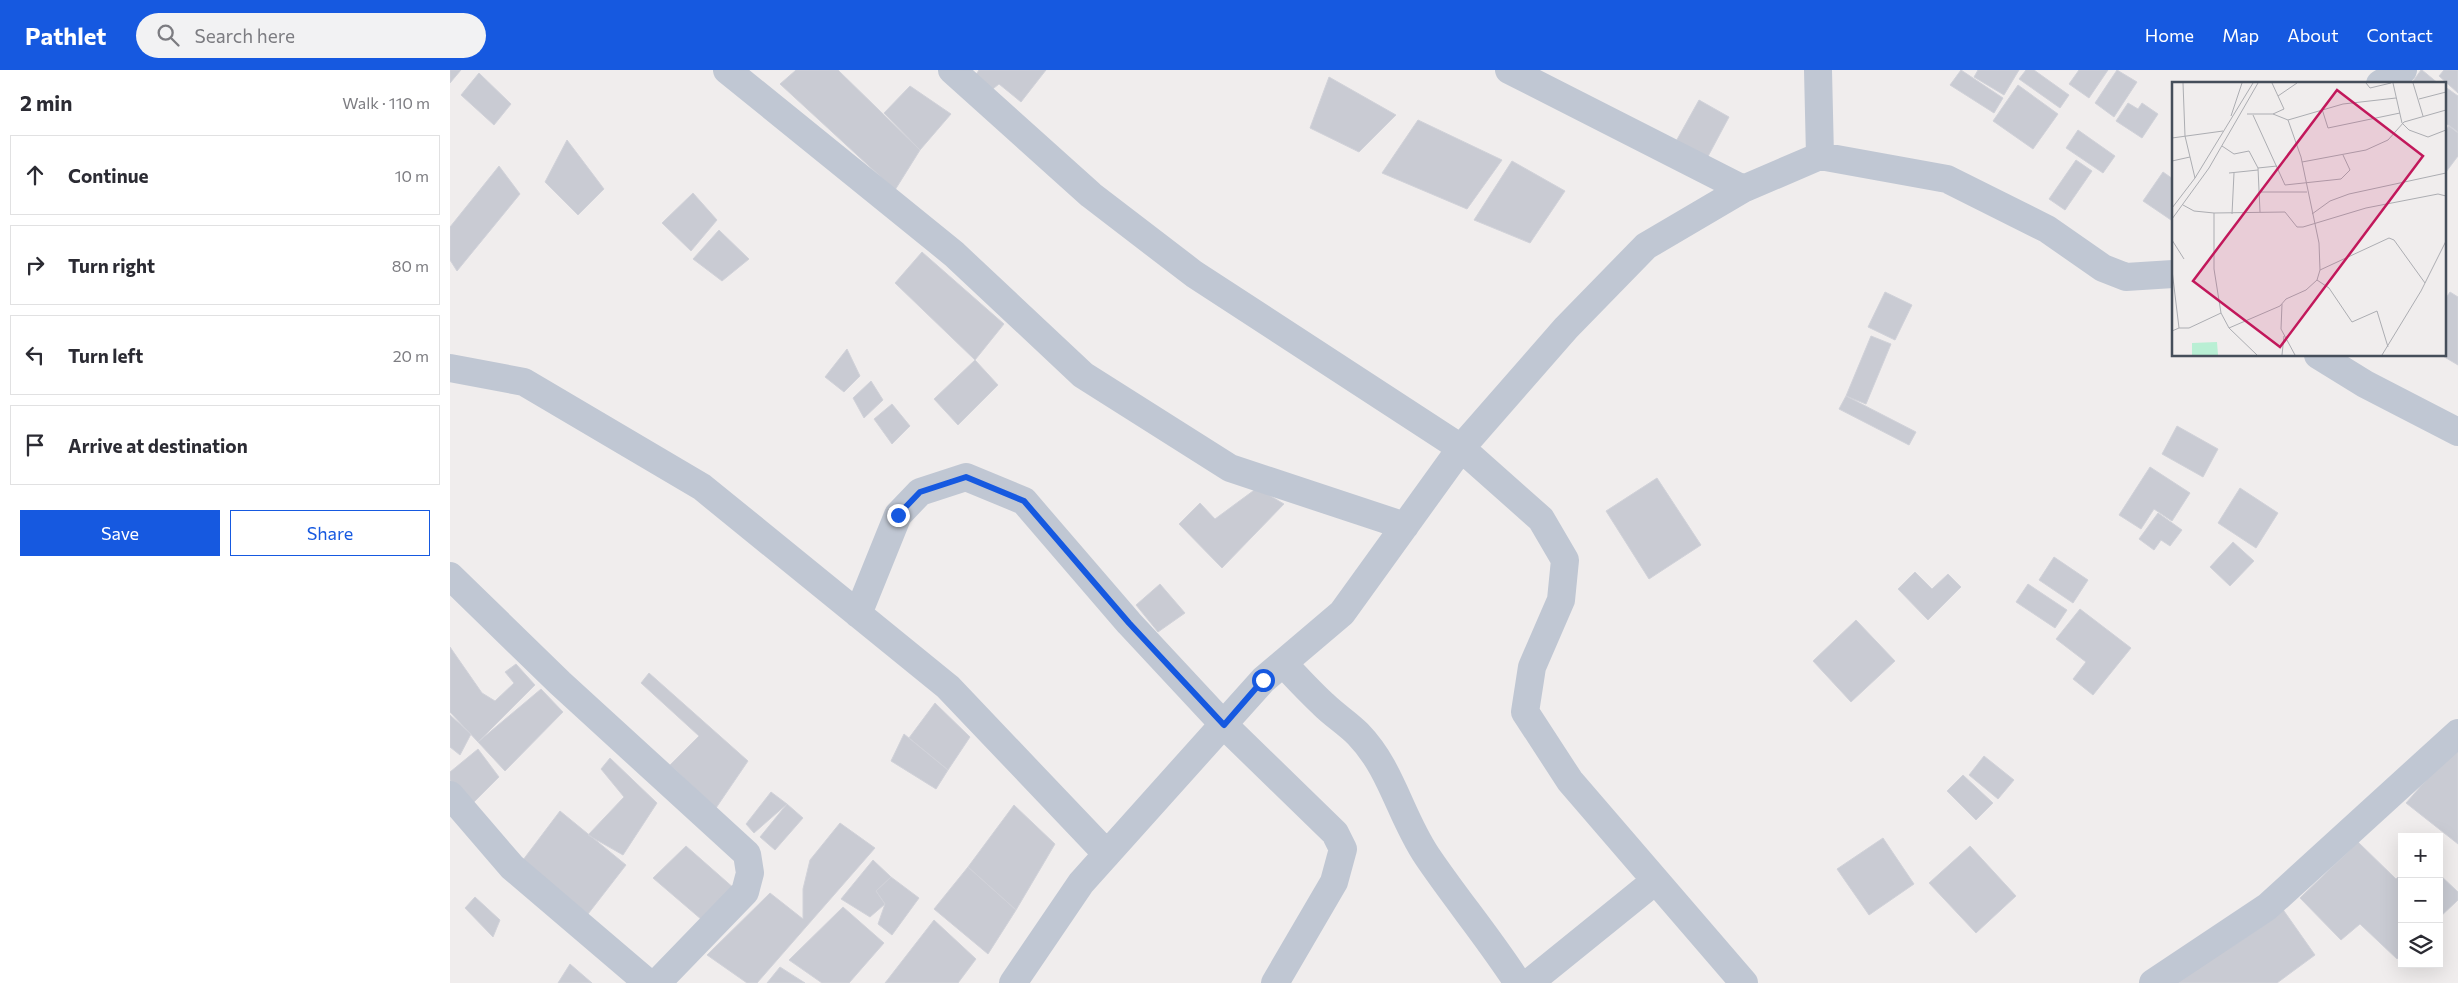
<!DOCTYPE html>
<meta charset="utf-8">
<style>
:root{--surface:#fff;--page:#f2f2f3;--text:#2b2b33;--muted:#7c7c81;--line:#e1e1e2;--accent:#1659e0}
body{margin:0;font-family:Commissioner,sans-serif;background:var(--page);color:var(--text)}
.controls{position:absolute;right:15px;bottom:15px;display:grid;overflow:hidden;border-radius:0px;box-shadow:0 5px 20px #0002}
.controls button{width:45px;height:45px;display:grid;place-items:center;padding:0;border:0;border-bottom:1px solid var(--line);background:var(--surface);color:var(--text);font:25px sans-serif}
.stop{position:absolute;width:15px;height:15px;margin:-11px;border:4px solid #1659e0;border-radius:50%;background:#fff}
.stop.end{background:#1659e0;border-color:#fff;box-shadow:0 1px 5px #0008}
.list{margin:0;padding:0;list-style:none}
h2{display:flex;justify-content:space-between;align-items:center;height:65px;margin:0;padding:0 20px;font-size:21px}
h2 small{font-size:16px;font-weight:400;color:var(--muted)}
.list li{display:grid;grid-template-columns:32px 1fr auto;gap:15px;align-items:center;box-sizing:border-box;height:80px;margin:0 10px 10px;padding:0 10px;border:1px solid var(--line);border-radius:0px}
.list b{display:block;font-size:19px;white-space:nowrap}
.list em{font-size:16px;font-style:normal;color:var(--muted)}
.actions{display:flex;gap:10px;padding:15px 20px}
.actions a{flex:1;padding:11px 0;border:1px solid var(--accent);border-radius:0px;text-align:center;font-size:18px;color:var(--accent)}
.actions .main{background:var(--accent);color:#fff}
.icon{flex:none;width:28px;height:28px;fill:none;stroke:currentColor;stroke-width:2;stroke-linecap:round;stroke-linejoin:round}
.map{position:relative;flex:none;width:2008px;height:913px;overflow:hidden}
header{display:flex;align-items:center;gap:30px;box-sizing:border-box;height:70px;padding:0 25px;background:var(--accent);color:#fff}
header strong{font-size:24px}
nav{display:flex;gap:28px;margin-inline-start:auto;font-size:18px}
.search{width:350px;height:45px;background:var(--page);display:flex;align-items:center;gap:12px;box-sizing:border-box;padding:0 18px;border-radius:28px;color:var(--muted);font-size:19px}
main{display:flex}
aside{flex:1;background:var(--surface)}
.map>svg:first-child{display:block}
.building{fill:#c9cbd3;stroke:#d1d2d9}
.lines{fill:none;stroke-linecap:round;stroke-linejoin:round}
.minor{stroke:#c0c7d3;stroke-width:28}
.route{stroke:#1659e0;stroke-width:6}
.inset-road{fill:none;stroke:#acadb2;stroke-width:1}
.view{fill:#c2185b;fill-opacity:0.15;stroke:#c2185b;stroke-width:2.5}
.inset-edge{fill:none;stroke:#454e5a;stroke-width:2.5}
</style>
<header>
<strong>Pathlet</strong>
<div class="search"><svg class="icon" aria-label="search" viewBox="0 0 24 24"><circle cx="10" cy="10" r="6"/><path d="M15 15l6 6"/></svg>Search here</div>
<nav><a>Home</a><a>Map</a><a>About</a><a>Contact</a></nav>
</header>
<main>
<aside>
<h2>2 min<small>Walk · 110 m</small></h2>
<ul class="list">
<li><svg class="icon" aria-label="ahead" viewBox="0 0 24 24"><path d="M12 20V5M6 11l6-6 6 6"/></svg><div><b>Continue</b></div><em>10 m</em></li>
<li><svg class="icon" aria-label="right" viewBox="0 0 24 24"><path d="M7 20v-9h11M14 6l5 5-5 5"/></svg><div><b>Turn right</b></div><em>80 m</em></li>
<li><svg class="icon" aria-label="left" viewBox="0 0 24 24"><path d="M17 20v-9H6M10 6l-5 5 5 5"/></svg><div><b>Turn left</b></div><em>20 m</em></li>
<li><svg class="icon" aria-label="arrive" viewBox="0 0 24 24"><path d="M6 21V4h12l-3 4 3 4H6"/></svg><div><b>Arrive at destination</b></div></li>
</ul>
<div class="actions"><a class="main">Save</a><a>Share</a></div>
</aside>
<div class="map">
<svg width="2008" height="913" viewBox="0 0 2008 913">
<rect width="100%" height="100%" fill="#f0eded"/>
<!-- building -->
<path class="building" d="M0,0h11l-11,13z
M346,0h42l82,80 -25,40 -115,-106z
M529,0h67l-25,32 -22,-18 -10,8 -14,-16z
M1511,0l42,28 -9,15 -44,-28z
M1528,0h41l-15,25 -30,-18z
M1576,0h8l35,25 -9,13 -41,-29z
M1629,0h29l-19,28 -20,-14z
M1667,0l20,12 -23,35 -19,-14z
M1971,0h1l17,14h-28z
M1994,0h14v23l-19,-17z
M29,3l32,31 -17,21 -33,-30z
M879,7l67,38 -37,37 -49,-24z
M1568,15l40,29 -25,35 -40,-28z
M460,16l41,28 -31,36 -36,-37z
M1994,16l14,10v36l-14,-10z
M1249,30l30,17 -24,45 -31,-17z
M1678,33l10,6 4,-6 16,11 -16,24 -26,-17z
M968,50l84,40 -35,49 -85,-36z
M1999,56l9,7v23l-12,16 -2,-1v-38z
M1628,60l37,26 -12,17 -37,-25z
M117,70l37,49 -26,26 -33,-33z
M1626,90l16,11 -27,39 -16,-11z
M1062,91l53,30 -35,52 -56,-23z
M49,96l21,28 -63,77 -7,-11v-33z
M1713,102l10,7v38l-2,3 -28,-19z
M243,123l24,27 -26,31 -29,-28z
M269,160l30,29 -27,22 -29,-22z
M472,182l82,72 -29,36 -80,-77z
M1435,222l27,13 -17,35 -27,-13z
M2000,222l8,5v68l-17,-10h3v-54z
M1421,266l20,8 -25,60 -20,-8z
M397,279l13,27 -16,16 -19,-15z
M525,290l23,25 -40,40 -24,-26z
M421,311l12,19 -19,18 -11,-20z
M1396,326l70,36 -7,13 -70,-36z
M442,334l18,22 -18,18 -18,-25z
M1727,356l41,23 -15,28 -41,-23z
M1700,397l40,26 -18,28 -18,-12 -13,20 -22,-14z
M1207,408l44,67 -52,34 -43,-68z
M807,418l27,16 -62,64 -43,-44 21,-21 15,16z
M1790,418l38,25 -22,35 -38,-25z
M1708,443l24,17 -12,16 -9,-6 -7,10 -15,-11z
M1783,472l21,19 -24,25 -20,-19z
M1604,487l34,23 -15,23 -34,-23z
M1465,502l17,17 16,-15 13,13 -33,33 -30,-31z
M710,514l25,29 -27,19 -22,-27z
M1578,514l39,26 -12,18 -39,-26z
M1630,539l51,39 -38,47 -20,-16 13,-17 -30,-23z
M1406,550l39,41 -44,41 -38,-41z
M0,577l32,46 13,8 19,-18 -9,-11 11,-8 19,21 -57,57 -28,-30z
M199,603l99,88 -32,47 -46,-43 29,-29 -58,-53z
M91,619l22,23 -58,59 -27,-29z
M485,633l35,34 -22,33 -39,-32z
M0,645l21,19 -11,21 -10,-8z
M454,664l44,36 -12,19 -45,-28z
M2008,674v100l-52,-41z
M28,679l21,28 -25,25 -24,-22v-8z
M1534,686l30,24 -16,19 -29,-24z
M160,688l47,45 -34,52 -35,-20 36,-38 -23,-28z
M1513,705l30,28 -17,17 -29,-29z
M321,722l16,12 -33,29 -8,-9z
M337,734l16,14 -28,32 -15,-13z
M564,735l41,39 -39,66 -48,-43z
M110,741l66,54 -38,49 -65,-54z
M390,753l35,25 -118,135h-10l-40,-28 63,-62 33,26v-30l7,-29z
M1433,768l31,46 -45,31 -32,-46z
M1908,772l38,37 6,-6v81l-5,5 -37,-35 -19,16 -41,-42z
M236,776l50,44 -34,30 -49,-42z
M1520,776l46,50 -40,37 -47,-50z
M423,790l18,17 -15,14 9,13 -15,13 -29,-18z
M518,797l48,43 -28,44 -54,-45z
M1989,804l19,18v8l-19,18z
M441,807l28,21 -27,37 -14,-11 7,-20 -9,-13z
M25,827l25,23 -7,17 -28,-29z
M1827,831l38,54 -38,28h-117z
M393,837l41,36 -35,40h-27l-33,-23z
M484,850l42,39 -18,24h-73z
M120,894l22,19h-34z
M330,897l25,16h-38z"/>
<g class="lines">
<!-- minor -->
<path class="minor" d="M277,0l227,184 129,121 147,93 175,58
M502,0l139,125 103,79 267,174 80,71 24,41 -4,40 -29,67 -7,45 45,69 174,202
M1059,0l234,119
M1368,0l2,86
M1930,14l23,-14
M1868,285l47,29 93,48
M0,298l74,14 178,105 246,200 159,167
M0,506l110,107 187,171 3,19 -5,19 -88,91
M408,544l40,-99 22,-23 46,-15 58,24 105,122 95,102 111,108 8,16 -9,33 -59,101
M833,593c13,14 26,28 40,41 11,11 24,19 35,30 34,35 42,82 69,122 29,43 62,82 91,127
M0,725l62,72 136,116
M563,913l68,-100 182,-203 79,-67 119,-165 105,-120 80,-82 97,-57 77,-33 127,23 100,50 56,39 23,9 47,-3
M1079,913l126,-102
M1703,913l114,-76 191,-174"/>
</g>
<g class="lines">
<!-- route -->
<path class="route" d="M448,445l22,-23 46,-15 58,24 105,122 95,102 39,-45"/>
</g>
<!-- overview -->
<g transform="translate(1722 12)">
<rect width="274" height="274" fill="#f0eded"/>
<path d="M45,260l1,13h-26v-12z" fill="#b9efd4"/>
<path class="inset-road" d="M11,1l2,53 10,42M194,1l4,5 21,-5M221,1l9,40 7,7 19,7 18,-7M241,1l10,33M106,14l19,-13M247,17l27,-7M150,27l6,19 72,-15M75,32h26M81,33l32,70 56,-6 9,-9 -7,-15M59,34l11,-33M116,38l55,-16 53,-6M0,56l51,-7M50,64l12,8 15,-3 9,17 19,-2M0,79l18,-4M130,80l64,-12 22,-10 16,-18 42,-12M86,86l2,44M57,91l29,-3M87,110h48M11,123l11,6 20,2 71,-1 12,15h6l63,-19 72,-14 8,2M0,126l23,-30 58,-95M42,131v56l7,44 8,15 28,27M60,132l2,-41M140,132l18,-13 19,-7 97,-21M0,137l37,-51 49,-85M0,158l12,19M0,188l7,58 -7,3M148,188l69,-32 5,2 31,43M145,198l12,8 23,34 25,-11 11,36M110,222l-1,25 14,26M7,246h10l32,-15M57,246l51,-22 6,-7 20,-9 11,-10 3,-10 -1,-27 -18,-86 -13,-37 -15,-6 11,-5 -12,-26M110,273l2,-19M210,273l39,-64 25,-50"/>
<path class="view" d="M165,8l86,66 -143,191 -87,-66z"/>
<rect width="274" height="274" class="inset-edge"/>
</g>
</svg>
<div class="controls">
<button>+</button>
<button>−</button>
<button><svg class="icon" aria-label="layers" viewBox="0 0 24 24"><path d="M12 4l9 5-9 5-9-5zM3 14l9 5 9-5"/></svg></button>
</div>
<div class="stop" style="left:813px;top:610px"></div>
<div class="stop end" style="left:448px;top:445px"></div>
</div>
</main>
